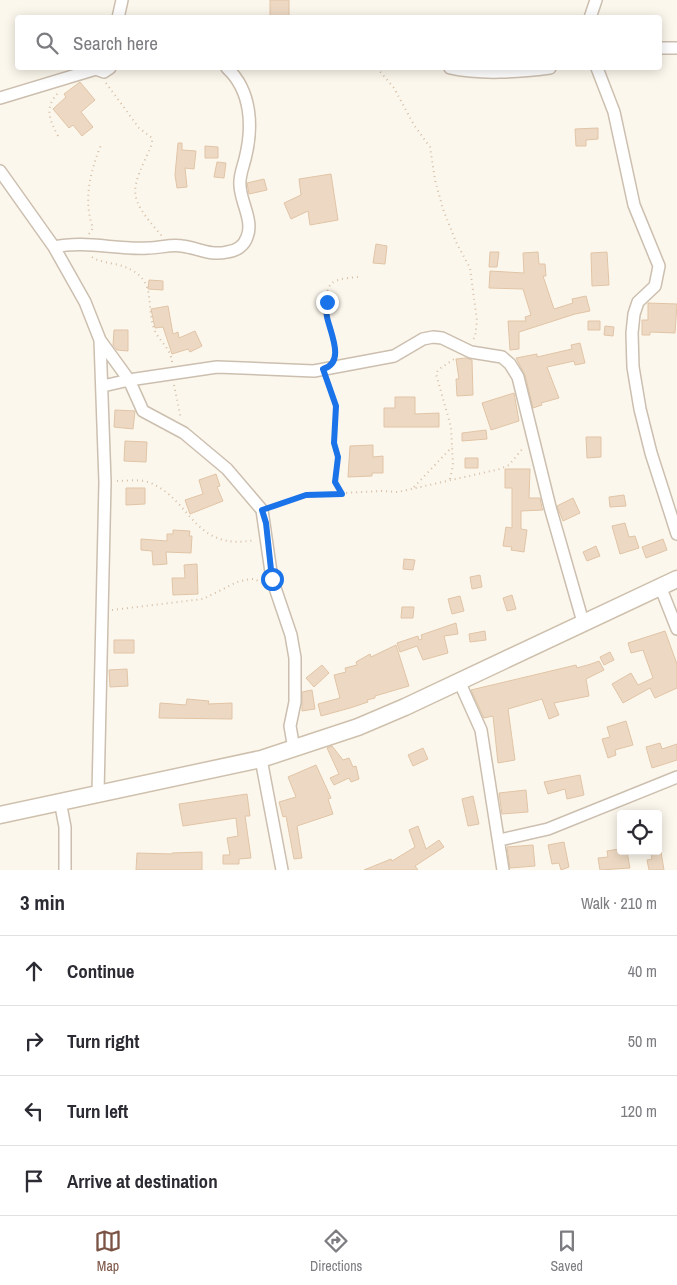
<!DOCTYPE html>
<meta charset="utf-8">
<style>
:root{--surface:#fff;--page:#f7f7f7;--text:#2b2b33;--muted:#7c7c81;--line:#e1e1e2;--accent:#7b5445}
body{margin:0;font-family:"Archivo Narrow",sans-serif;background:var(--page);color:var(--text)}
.controls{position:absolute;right:15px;bottom:15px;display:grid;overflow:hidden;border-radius:5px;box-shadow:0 2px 12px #0003}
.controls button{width:45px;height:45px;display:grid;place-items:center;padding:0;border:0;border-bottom:1px solid var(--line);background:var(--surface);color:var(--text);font:25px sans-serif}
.stop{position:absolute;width:15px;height:15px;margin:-11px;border:4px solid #1a73e8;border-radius:50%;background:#fff}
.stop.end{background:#1a73e8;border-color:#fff;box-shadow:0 1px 5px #0008}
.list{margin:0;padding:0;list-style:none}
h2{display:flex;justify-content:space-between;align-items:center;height:65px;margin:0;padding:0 20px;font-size:21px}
h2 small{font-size:16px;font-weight:400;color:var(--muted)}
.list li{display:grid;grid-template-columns:32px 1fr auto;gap:15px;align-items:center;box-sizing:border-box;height:70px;padding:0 20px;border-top:1px solid var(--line)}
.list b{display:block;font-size:19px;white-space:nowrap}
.list em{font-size:16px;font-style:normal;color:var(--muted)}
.icon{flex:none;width:28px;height:28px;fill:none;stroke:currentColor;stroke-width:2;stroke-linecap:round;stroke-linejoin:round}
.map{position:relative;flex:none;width:677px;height:870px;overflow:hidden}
.search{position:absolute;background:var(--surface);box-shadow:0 2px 12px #0003;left:15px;right:15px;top:15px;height:55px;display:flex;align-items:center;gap:12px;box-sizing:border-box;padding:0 18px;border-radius:5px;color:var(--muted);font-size:19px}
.sheet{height:345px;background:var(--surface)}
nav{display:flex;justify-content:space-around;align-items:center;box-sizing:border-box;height:70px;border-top:1px solid var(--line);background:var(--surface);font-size:14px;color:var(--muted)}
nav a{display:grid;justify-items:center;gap:2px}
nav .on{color:var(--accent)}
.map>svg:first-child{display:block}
.building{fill:#edd9c3;stroke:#e1c4a6}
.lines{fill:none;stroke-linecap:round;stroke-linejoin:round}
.minor-casing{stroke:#ccbfaf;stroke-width:14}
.secondary-casing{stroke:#cec0ad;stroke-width:19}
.path{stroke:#d5bfa7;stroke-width:2;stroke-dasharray:1 4;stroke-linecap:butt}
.minor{stroke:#fff;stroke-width:11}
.secondary{stroke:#fff;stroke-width:16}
.route{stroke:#1a73e8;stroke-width:6}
</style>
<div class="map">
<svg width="677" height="870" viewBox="0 0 677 870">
<rect width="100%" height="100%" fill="#fcf7ec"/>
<!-- building -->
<path class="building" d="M270,0h19v18h-19z
M80,82l15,18 -14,12 12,15 -11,9 -9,-11 -4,3 -16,-19 13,-12 -2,-3z
M598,128v11l-12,1v6h-10l-1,-17z
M178,143h4v7l14,1 -2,18 -9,-1 2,19 -10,1 -2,-13z
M205,146l13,1v11h-13z
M217,162l9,1 -2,15 -10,-1z
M331,174l7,46 -28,5 -2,-14 -17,8 -7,-16 17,-8 -2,-16z
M264,179l3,11 -18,4 -2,-11z
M376,244l11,2 -2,18 -12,-1z
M490,252h9l-2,15h-8z
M538,252l1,12h6l1,12h-3l11,33 19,-6 -1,-4 14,-3 4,15 -15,3 -56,18v17l-9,1 -2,-29h18l-1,-4 6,-2 -8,-26 -34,-1 1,-17 34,2 -1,-20z
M607,252l2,33 -17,1 -1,-33z
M149,280l14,1v9l-15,-1z
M648,303l29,1 -2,29 -25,-1v3h-8v-15h6z
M168,306l5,28 5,-2 1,6 16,-7 7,15 -12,6 -2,-3 -16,5 -9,-27 -8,1 -4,-19z
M588,321h12v9h-12z
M605,326l9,1 -1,9 -9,-1z
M114,330h14v21l-11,-1 -4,-5z
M580,343l5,20 -10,2 -1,-4 -27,6 12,31 -18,5 1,2 -9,3 -8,-33 -9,-17 21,-4v3l35,-8 -1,-4z
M466,358l6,2 1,35 -16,1 -1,-17h3l-3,-20z
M514,393l5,28 -28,9 -9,-27z
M395,397h20v17l24,-1v14h-55v-19h11z
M115,410l20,1 -2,18 -19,-2z
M486,430l1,9 -25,2v-8z
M586,437h15v20l-14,1z
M125,441l22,1 -1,20 -22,-1z
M373,445v12l10,-1v17h-11v3l-24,1 2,-31z
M465,458h13v10h-13z
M505,469h25l-1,29h11l2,10 1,2 -22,1v18l6,1 -3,22 -13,-2 1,-3 -9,-1 3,-19 6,1v-40h-7z
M216,474l4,12 -3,1 6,14 -33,13 -5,-14 18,-6 -4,-14z
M126,488h19v16l-19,1z
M624,495l2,11 -16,1 -1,-10z
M573,498l7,15 -17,8 -6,-15z
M625,523l4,14 6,-1 4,12 -19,6 -8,-28z
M173,530l17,1 -1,5h3l-1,17 -25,-1 1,12 -14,1 -1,-14 -11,-1v-11l26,2v-7h6z
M663,539l4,11 -21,8 -4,-11z
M596,546l4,10 -13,5 -4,-9z
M404,559l11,1 -2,10 -10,-1z
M197,564l1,30 -25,1 -1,-17h13l-1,-13z
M480,575l2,12 -10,2 -2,-12z
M512,595l4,14 -9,2 -4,-13z
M460,596l4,15 -12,3 -4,-15z
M402,607h12l-1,11h-12z
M456,623l2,11 -14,2 4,17 -25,7 -6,-14 -17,6 -3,-9 21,-7 1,4 3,-1 -1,-4z
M485,631l1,9 -16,2 -1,-8z
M665,631l12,33v24l-22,10 -5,-10 -27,15 -11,-19 19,-11 7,12 15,-7 -10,-28 -12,3 -3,-10z
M114,640h20v13h-20z
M396,645l13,41 -34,10v2l-8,2 1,2 -18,6 -29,8 -3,-12 22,-6 -6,-23 12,-3 -1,-4 12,-3 -1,-3 14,-8 1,3z
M610,652l4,8 -10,5 -4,-8z
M599,661l5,9 -18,9 3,17 -35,7 5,12 -10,4 -7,-20 -34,10 7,51 -17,3 -5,-47 -9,2 -13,-28 105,-25 1,3 14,-4z
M322,665l7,8 -15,14 -8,-9z
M127,669l1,17 -18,1 -1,-17z
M312,690l3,19 -13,2v-19z
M187,699l22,2 -1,3 24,-1v16l-73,-1 1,-15 26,2z
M626,721l7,24 -18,5 1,5 -8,3 -6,-19 8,-2 -3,-10z
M660,743l2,6 15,-5v16l-25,8 -6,-21z
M332,746l11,14 6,-2 4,9 3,-1 3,13 -8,3 -2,-4 -15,7 -4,-7 9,-4 -12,-26z
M423,748l5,11 -15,7 -5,-11z
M316,765l15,33 -3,1 5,15 -36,12 5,32 -8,1 -8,-43 -3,1 -4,-15 17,-5 -8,-20z
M580,775l4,20 -17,4 -2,-10 -17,5 -4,-12z
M526,790l2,22 -26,2 -3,-21z
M247,794l3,22h-5l6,42 -12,1v5h-16v-9h7l-3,-17 11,-2 -2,-18 -53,8 -4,-22z
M473,796l6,28 -11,2 -6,-27z
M418,826l8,23 13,-9 5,7 -29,19 3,4h-54l27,-11 1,2 23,-14 -6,-17z
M564,842l5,25 -8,3 -2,-7 -7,1 -4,-19z
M533,845l2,21 -25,2 -3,-21z
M619,849v4l8,-1 3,16 -30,2 -2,-12 10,-1 -1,-6z
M202,852v18h-66l1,-17 35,1v-1z
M661,852l3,18h-15l-2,-10 5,-1 -1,-5z"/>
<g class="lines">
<defs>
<path id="minor" d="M118,18l4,-18
M590,18l6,-18
M660,48h17
M450,68c32,7 68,4 100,0
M597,68l17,44 20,93 25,61 -4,20 -17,16 -4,12 -2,19 1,34 7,42 11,44 26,81
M0,98l96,-29 8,3 6,-4
M0,171l54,76 31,55 15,38 5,142 -7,311
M54,247c32,-7 62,3 94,1 12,0 23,-4 34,-2 16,2 28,10 45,6 9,-1 17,-6 20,-15 7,-16 -7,-36 -7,-52 -1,-8 3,-18 5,-26 8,-31 7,-68 -18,-91
M100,340l29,40 14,31 41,22 43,36 35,41 10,69 19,56 4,23v44l-5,24 4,23
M103,386l26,-6 88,-13 97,4 80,-15 29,-17 10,-2 9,1 29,14 31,5 8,7 8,13 32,130 33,115
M660,586l17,43
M459,681l22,49 22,140
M261,759l21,111
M60,801l5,26v43
M500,840l48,-11 129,-52"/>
<path id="secondary" d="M0,815l261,-56 97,-32 47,-20 272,-128"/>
</defs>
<!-- minor casing -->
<use href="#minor" class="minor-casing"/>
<!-- secondary casing -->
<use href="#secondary" class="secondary-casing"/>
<!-- path -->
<path class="path" d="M377,68l17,20 20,37 16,22 5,33 8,29 13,33 14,26 7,53 -2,16 -3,4
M106,83l33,45 13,10v6c-21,48 -27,50 10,92
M58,136c-9,-17 -14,-29 1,-44
M89,234l4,-6c-10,-27 -3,-56 8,-83
M92,257c9,6 23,6 33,10 33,13 20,36 29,62 5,13 17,18 18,34
M335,355c0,-18 -17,-56 -4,-71 6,-6 19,-6 27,-7
M327,381l10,25 -3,37 4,14 -3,25 7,12
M174,385l7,34
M450,479l3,-14 -2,-38 -15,-53 2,-4 19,-13
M117,481c10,0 22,-2 31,1 44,16 44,70 107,58
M414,487l38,-40
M273,506l33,-11 76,-4 16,1 102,-23 9,-4 15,-18
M112,610l91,-11 34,-17 13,-3h5l6,4"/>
<!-- minor -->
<use href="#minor" class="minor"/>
<!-- secondary -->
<use href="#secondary" class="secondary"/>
</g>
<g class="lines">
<!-- route -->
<path class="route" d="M272,579l-6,-56 -4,-13 44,-15 36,-1 -7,-12 3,-25 -4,-14 2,-37 -13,-37c23,-6 7,-37 4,-52 -1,-5 0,-10 0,-15"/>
</g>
</svg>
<div class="controls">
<button><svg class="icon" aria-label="locate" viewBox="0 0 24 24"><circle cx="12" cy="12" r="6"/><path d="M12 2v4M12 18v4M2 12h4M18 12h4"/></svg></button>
</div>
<div class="stop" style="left:272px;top:579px"></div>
<div class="stop end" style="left:327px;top:302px"></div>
<div class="search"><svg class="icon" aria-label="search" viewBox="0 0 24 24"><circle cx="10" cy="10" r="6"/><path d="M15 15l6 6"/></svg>Search here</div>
</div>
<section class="sheet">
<h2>3 min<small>Walk · 210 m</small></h2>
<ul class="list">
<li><svg class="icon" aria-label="ahead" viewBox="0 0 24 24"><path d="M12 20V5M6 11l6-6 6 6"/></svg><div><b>Continue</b></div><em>40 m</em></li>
<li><svg class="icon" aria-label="right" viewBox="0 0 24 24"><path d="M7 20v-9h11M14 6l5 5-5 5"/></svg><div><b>Turn right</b></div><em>50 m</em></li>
<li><svg class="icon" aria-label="left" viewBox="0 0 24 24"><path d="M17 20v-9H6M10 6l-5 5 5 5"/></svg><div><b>Turn left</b></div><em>120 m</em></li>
<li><svg class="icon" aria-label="arrive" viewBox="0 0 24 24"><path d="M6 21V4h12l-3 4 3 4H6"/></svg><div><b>Arrive at destination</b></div></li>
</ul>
</section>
<nav>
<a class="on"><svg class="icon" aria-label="map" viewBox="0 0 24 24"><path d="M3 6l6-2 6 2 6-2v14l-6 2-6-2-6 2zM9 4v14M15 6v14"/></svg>Map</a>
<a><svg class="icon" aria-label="directions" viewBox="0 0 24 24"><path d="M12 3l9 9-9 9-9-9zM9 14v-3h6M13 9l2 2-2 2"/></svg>Directions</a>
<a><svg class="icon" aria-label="saved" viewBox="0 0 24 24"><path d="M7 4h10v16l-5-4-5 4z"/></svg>Saved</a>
</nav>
